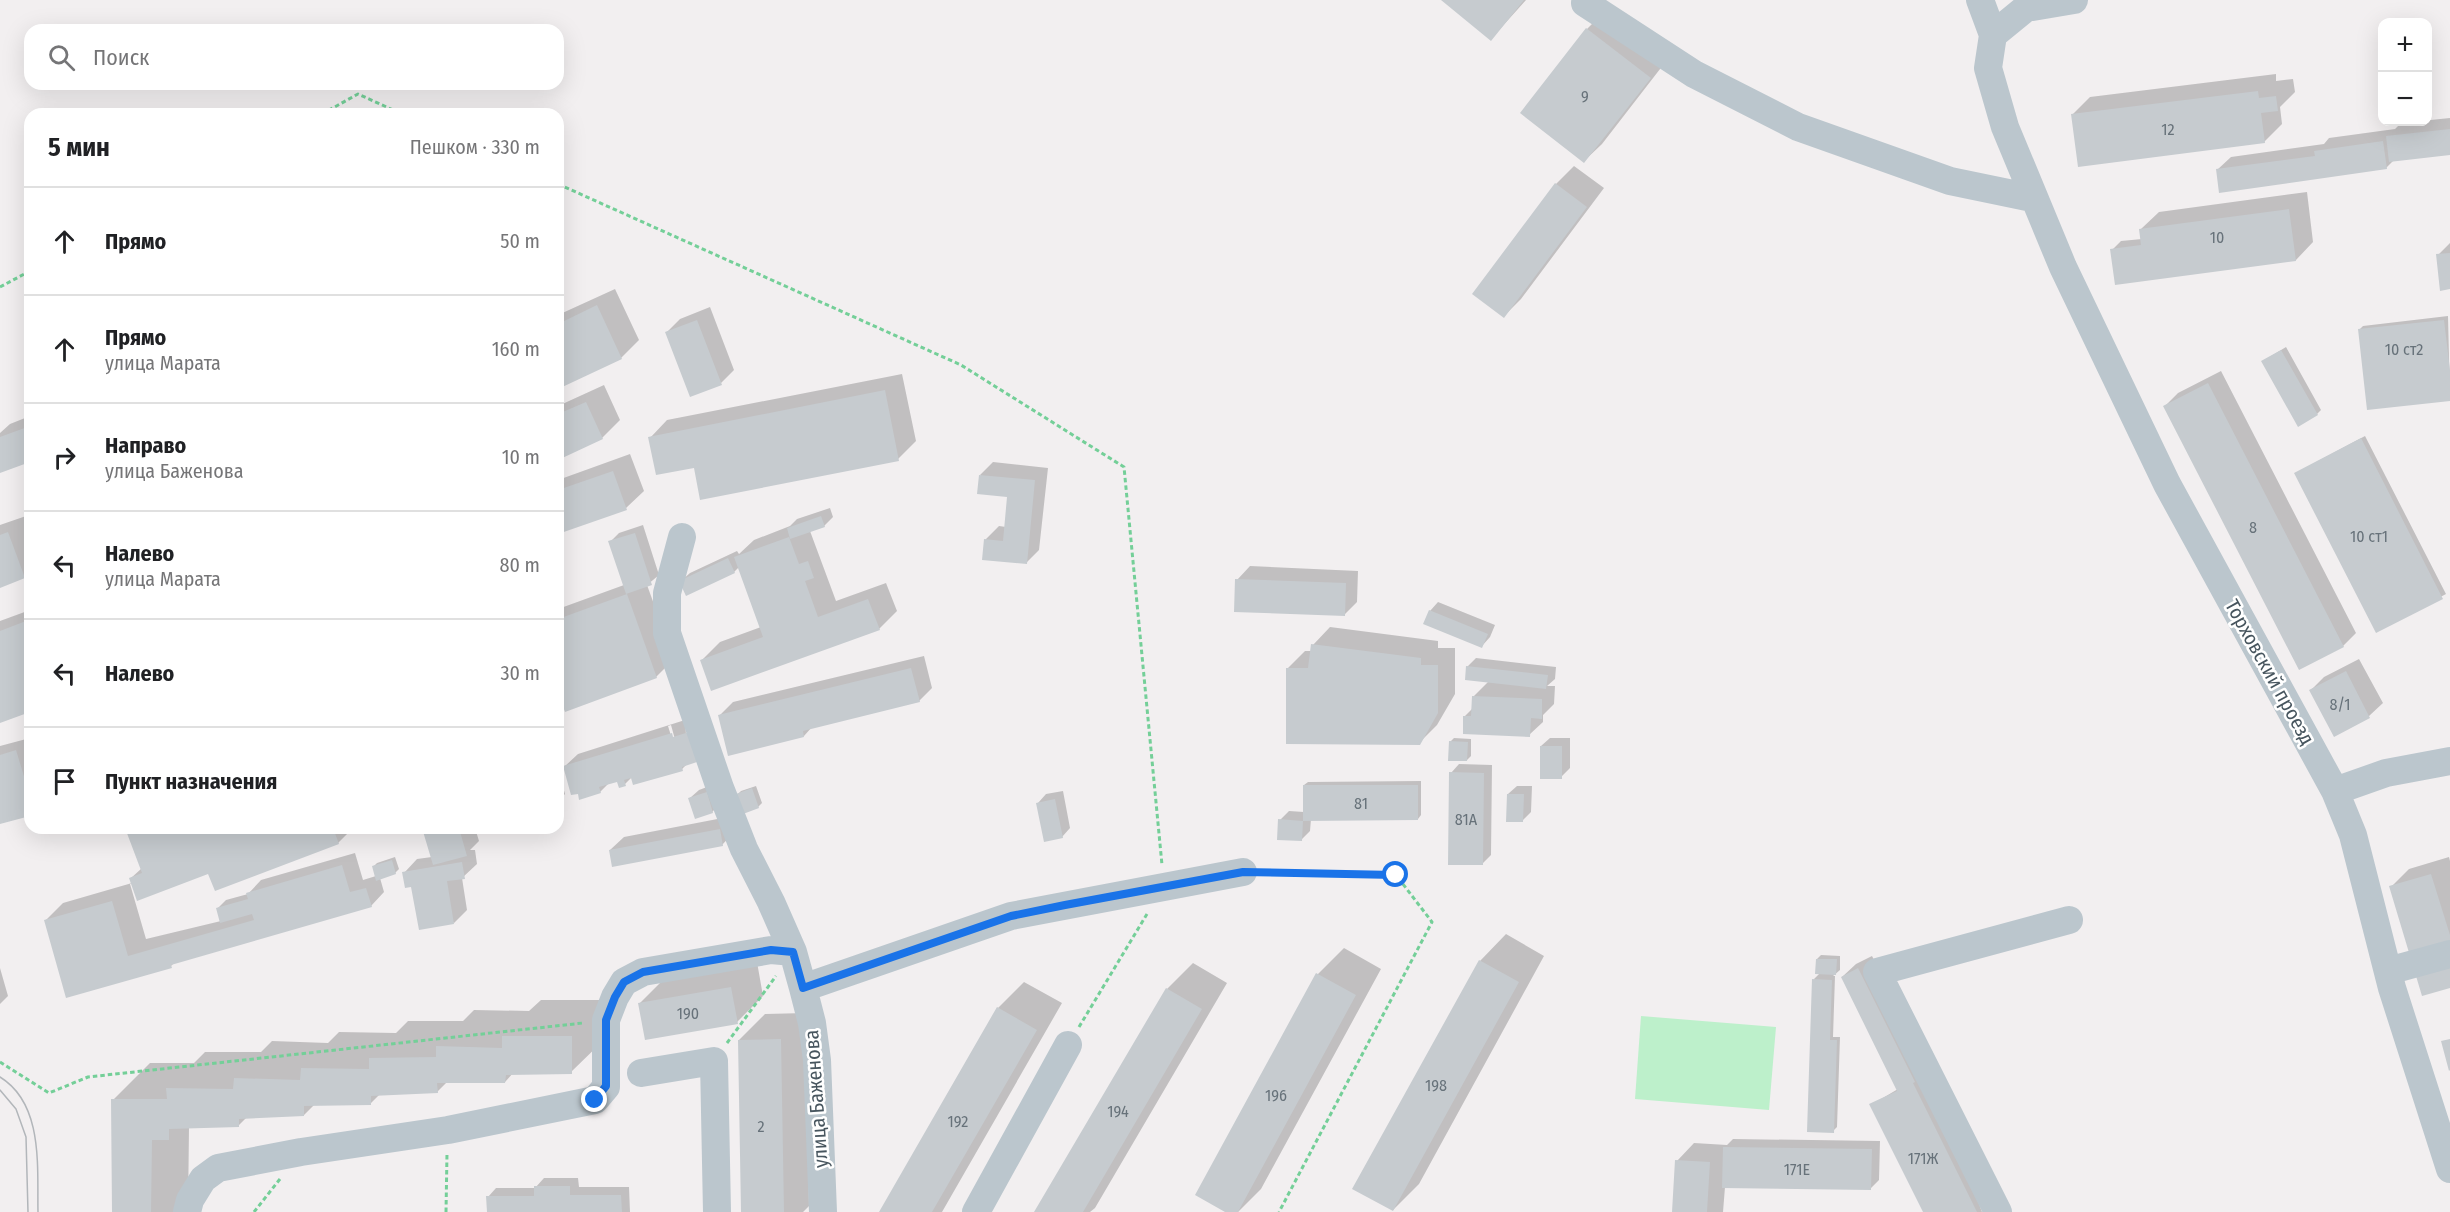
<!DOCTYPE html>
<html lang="ru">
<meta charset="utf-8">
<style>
:root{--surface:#fff;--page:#f6f6f6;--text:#202124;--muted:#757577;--line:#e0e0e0}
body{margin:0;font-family:"Fira Sans Condensed",sans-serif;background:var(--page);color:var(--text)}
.controls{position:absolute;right:18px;top:18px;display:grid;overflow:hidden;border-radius:12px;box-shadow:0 6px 24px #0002}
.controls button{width:54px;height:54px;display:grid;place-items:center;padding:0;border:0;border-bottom:2px solid var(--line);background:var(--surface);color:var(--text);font:30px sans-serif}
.stop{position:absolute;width:18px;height:18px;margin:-14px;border:4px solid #1a73e8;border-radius:50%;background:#fff}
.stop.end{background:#1a73e8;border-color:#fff;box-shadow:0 2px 6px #0008}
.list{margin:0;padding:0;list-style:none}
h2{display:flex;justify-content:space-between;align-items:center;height:78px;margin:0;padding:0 24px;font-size:26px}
h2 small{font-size:20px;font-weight:400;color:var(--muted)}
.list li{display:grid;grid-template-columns:39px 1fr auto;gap:18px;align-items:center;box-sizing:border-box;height:108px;padding:0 24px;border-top:2px solid var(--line)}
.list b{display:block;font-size:22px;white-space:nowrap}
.list p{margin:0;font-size:20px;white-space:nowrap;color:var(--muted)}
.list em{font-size:20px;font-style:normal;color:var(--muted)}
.icon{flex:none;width:33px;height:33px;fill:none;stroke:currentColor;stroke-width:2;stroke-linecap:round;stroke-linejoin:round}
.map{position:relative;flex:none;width:2450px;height:1212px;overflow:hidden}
.search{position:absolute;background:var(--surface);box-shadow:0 6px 24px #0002;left:24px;top:24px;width:540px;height:66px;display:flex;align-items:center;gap:15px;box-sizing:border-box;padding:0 21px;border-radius:18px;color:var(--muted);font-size:22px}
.panel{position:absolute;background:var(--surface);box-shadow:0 6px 24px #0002;left:24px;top:108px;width:540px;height:726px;border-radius:18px}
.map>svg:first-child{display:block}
.green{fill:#bdf0cb}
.shadow{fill:#0003;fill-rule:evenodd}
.building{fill:#c6cbcf}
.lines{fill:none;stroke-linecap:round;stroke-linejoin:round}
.path{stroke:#74cf98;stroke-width:3;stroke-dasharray:4.5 3;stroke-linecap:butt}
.minor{stroke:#bbc6cd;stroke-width:28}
.tram{stroke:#b2b6ba;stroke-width:1.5}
.route{stroke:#1a73e8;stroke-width:8}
.labels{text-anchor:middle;stroke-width:5;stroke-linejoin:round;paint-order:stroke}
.number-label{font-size:16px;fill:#67727a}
.street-label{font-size:20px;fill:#47555e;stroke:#fff}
</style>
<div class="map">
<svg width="2450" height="1212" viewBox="0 0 2450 1212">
<rect width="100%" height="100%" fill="#f2eff0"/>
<!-- green -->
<path class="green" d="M1641,1016l135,11 -7,83 -134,-11z"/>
<!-- shadow -->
<path class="shadow" d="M1443,0h83l-35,39z
M1605,11l62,49 -65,84 -18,17 -62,-48 65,-84z
M2276,74v7l17,-2 2,13 -15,15 2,17 -18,18 -192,-27 18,-18z
M2450,118v35l-56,7 -8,8 -169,2 14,-13 93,-13 5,-6 66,-9 6,-6z
M1574,166l30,22 -83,111 -17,17 -30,-22 82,-110z
M2307,192l6,50 -17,18 -184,-10 9,-9 21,-2 -1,-10 18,-17z
M2450,243v45l-12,-33z
M615,289l24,51 -18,18 -63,29v-72z
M710,307l24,63 -13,13 -54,-51 13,-13z
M2448,316l2,83 -91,-69 4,-4z
M2286,347l35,63 -4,4 -54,-53z
M2221,371l135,262 -13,13 -178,-240 13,-13z
M902,374l14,67 -18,18 -203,7 -45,-28 17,-18z
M604,385l16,35 -18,18 -44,20v-52z
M30,416v44l-30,11v-38l10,-9z
M2365,436l81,158 -69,37 -81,-158z
M630,454l14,37 -18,17 -68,25v-53z
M993,462l55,6 -9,82 -13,13 -41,-23 14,-14 7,1 3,-31 -29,-21z
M830,508l3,9 -9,9 -14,5 26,70 50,-18 11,28 -18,18 -177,31 18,-18 41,-15 -22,-60 -5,5 -53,9 9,-8 47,-22 2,3 15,-14 36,-14 7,-7z
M26,516l4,11v44l-6,6 -24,9v-61z
M643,525l16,50 -12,10 27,74 -18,18 -98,11v-79l66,-24 -14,-43 9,-9z
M1250,566l108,5 -1,31 -13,13 -107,-35z
M1438,602l57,23 -5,12 -8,9 -52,-35z
M30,610v100l-30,12v-101z
M1330,627l108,14v7h17v46l-18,31 -18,18 -131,-75 17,-17h7l1,-6z
M924,656l8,32 -13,13 -107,26 -8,9 -85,-20 14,-14z
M1476,658l80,9 -1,12 -8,7h8l-1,18 -11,11v7l-14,13 -64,-19 8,-8v-11l16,-16 -22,-14z
M2359,659l24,44 -14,13 -35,19 -23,-45 13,-13z
M685,720l3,43 -6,6 -50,8 -7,7 -7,-4 -9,3 -9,9 -36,-25 14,-13zM671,725l8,29 -2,1 -9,-29z
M30,738v76l-30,9v-77z
M1454,738l17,1v17l-4,4 -17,-18z
M1550,738h20v30l-9,9 -20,-31z
M1459,764l33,1 -1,90 -9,9 -31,-91z
M558,770l7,24 -7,7z
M1421,781v34l-3,4h-107l-1,12 -9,9 -21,-20 9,-9 15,1v-27l4,-3z
M715,784l6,19 -9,9 -22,-14 9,-8z
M756,786l6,17 -4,4 -21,-12 4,-4z
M1517,786h15l-1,26 -9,9 -14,-27z
M1063,791l7,37 -8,9 -24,-34 8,-9z
M733,816l2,15 -13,14 -112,5 14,-13z
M127,828h226l-15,15 -129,29 -79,12 16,55 75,-18 -3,-13 8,-8 22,-6 13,-14 94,-27 8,27 13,-4 -3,-9 4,-4 18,-6 4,12 -4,4 -15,5 4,14 -13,14 -196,56 -4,4 -104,30 -22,-75 18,-18 69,-20 -2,-4 12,-11z
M424,828h51l4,13 -9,9h5l2,14 -15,14 5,32 -13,13 -42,-37 -8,-13 13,-14 15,-2z
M2449,857l1,4v126l-59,-100 18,-18z
M1506,934l38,22 -125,228 -26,26 -39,-22 126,-227z
M1344,948l37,21 -120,220 -23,23h-10l90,-238z
M1821,955l19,1v14l-7,6h2l-2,61h7l-3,90 -4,4 -19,-152 6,-6 -3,-14z
M1872,956l56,111 54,145h-57l-54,-107 27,-16 -56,-112 14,-13z
M757,962l6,34 -26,26 -97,-19 26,-26z
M1193,963l34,20 -132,225 -5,4h-54l131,-223z
M0,968l8,28 -8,8z
M1024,982l38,21 -120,209h-61l117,-204z
M541,1000h67v36l-37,36 -58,1 -8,9h-58l-10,10 -57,2 -10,10 -56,1 -10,10 -57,2 -9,9 -49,1 -1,85h-74l-1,-112 37,-37h44l11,-11h56l11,-11 56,2 11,-11 57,1 12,-12h55l11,-11 55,1z
M806,1013l3,193 -6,6h-61l-3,-172 26,-26z
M1733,1139l147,2 -1,39 -9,9 -145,-2 -2,25h-50l4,-51 17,-18 33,2z
M544,1178h34l1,9h50l1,25h-142v-15l8,-9h39z"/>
<!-- building -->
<path class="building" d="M1441,0h83l-33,41z
M1586,28l65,50 -67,85 -64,-50z
M2258,91l1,7 17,-2 2,15 -17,2 4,30 -187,24 -7,-53z
M2450,129v26l-61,7 -3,-26z
M2383,141l4,28 -168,24 -3,-24 99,-13 -1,-5z
M1555,183l32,24 -83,111 -32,-24z
M2289,209l7,52 -181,24 -5,-36 31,-4 -2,-16z
M2450,253v36l-10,2 -4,-37z
M597,305l25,54 -64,30v-65z
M697,320l25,65 -32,12 -25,-65z
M2444,320l6,50v31l-83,9 -9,-81z
M2281,350l37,65 -20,12 -37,-66z
M2208,383l136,264 -45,23 -136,-264z
M885,390l14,71 -199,39 -6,-32 -38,7 -8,-38z
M586,402l17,37 -45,21v-46z
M30,426v36l-30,11v-36z
M2361,438l82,161 -67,34 -82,-160z
M613,471l14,39 -69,24v-44z
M979,475l56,5 -8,84 -45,-4 2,-21 19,2 4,-44 -30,-3z
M821,516l4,11 -35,12 -3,-11z
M8,532l17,46 -25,10v-53z
M635,533l17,52 -26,9 -18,-53z
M789,537l10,27 9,-3 6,17 -9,3 13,36 50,-18 12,31 -169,61 -11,-31 63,-23 -29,-80z
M728,558l7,15 -49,23 -7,-15z
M1235,579l111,4 -1,33 -111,-4z
M627,594l30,84 -92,34 -7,-19v-74z
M1429,610l59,24 -6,14 -59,-24z
M26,621l4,10v81l-30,11v-92z
M1311,644l110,14v7h17v48l-18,32 -134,-1v-76h22z
M1466,666l82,9 -2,14 -81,-9z
M911,668l9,34 -117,29 1,6 -76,19 -10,-41z
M2346,671l24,47 -36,19 -25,-47z
M1472,696l70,3v20l-11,-1 -1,19 -67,-3v-18h8z
M689,732l8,30 -15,5 1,4 -50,14 -2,-7 -7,2 2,6 -7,2 -2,-6 -18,5 2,6 -22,7 -1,-6 -7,1 -8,-29 109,-33 1,4z
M1449,741l19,1 -1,19h-19z
M1540,746h22v33h-22z
M16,750l14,46v20l-30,8v-69z
M1449,772l35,1 -1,92h-35z
M1303,785h115v35l-115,1z
M752,788l7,20 -16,6 -7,-20z
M707,792l6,21 -18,6 -7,-21z
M1507,794h17l-1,28h-17z
M1055,799l8,39 -19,4 -8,-39z
M1278,819l25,2 -1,20 -25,-1z
M125,828h208l6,16 -124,47 -7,-17 -71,27 -8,-23 13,-5z
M422,828h37l8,28 -34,9z
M720,829l3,17 -111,21 -3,-17z
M392,860l4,14 -20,7 -4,-15z
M462,862l3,17 -18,2 7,43 -35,6 -8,-43 -6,1 -3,-16z
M342,865l8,27 16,-4 6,19 -201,58 1,3 -106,30 -22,-78 68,-19 16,55 126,-36 -2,-6 -32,9 -4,-15 32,-9 -2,-6z
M2431,874l19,61v53l-28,8 -33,-110z
M1816,959h21l-1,16 -21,-1z
M1479,960l40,22 -126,229 -41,-22z
M1858,968l57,114 -2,1 64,129h-54l-54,-108 28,-13 -56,-114z
M1316,973l40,22 -118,217h-13l-30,-17z
M1812,979l20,1 -2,60h7l-3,93 -27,-1z
M731,987l7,37 -93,16 -7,-37z
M1166,988l36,21 -119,203h-49z
M997,1007l40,23 -105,182h-53z
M502,1036h70v38l-66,1 -1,8h-68l1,10 -67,3v9l-67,1v10l-65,3v8l-70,2v11h-17l-1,72h-39l-1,-113h56l-1,-11 67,1 1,-11 66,2 1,-12 68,1v-11l67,-1v-11l66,2z
M781,1039l3,173h-43l-3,-172z
M2450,1039v31l-1,1 -8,-30z
M1723,1147l149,2 -1,41 -149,-2z
M1675,1160l35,2 -3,50h-35z
M534,1186h36v9h51l1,17h-135l-1,-16h48z"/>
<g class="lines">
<!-- path -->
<path class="path" d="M322,114l36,-20 44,20
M558,184l403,181 163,102 38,398
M0,287l30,-16
M1265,873l131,2 36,47 -153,290
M1079,1027l68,-113
M727,1043l49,-67
M0,1062l49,31 39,-16 495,-54
M254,1212l26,-33
M446,1212l1,-59"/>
<!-- minor -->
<path class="minor" d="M1980,0l13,35
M2074,0l-48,8 -33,27 -5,33 17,59 58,140 104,217 168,307 18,44 39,153 58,181
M1585,3l109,71 104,53 152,54 82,17
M682,537l-15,56v40l53,155 24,61 27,53 22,50 10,36 9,35 5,37 6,152
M2335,791l51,-18 64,-12
M2388,971l62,-17
M803,988l208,-72 232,-44
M641,1073l73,-12 3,151
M187,1212l3,-12 13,-21 15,-11 83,-16 147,-22 147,-30 11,-13v-67l9,-23 9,-15 19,-10 128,-22 22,2
M976,1212l92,-167
M1998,1212l-121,-240 192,-52"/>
<!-- tram -->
<path class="tram" d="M0,1077c44,27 37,91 38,135
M0,1090l16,19 10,28 2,75"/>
</g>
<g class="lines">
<!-- route -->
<path class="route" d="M595,1100l11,-14v-66l9,-23 9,-15 19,-10 128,-22 22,2 10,36 208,-72 54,-11 178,-33 153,3"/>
</g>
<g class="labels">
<!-- number labels -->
<g class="number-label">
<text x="1585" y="102">9</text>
<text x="2168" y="135">12</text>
<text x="2217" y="243">10</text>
<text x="2404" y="355">10 ст2</text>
<text x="2253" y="533">8</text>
<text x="2369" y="542">10 ст1</text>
<text x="2340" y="710">8/1</text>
<text x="1361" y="809">81</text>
<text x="1466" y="825">81А</text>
<text x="688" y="1019">190</text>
<text x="1436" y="1091">198</text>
<text x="1276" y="1101">196</text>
<text x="1118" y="1117">194</text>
<text x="958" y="1127">192</text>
<text x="761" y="1132">2</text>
<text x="1923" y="1164">171Ж</text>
<text x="1797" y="1175">171Е</text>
</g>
<!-- street labels -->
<g class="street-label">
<text transform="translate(2270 672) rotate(61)" y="7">Торховский проезд</text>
<text transform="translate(816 1099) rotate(-94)" y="7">улица Баженова</text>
</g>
</g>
</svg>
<div class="controls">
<button>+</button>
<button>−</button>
</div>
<div class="stop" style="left:1396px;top:875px"></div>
<div class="stop end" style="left:595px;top:1100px"></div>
<div class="search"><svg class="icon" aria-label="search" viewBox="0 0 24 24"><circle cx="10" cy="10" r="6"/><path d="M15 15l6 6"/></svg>Поиск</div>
<section class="panel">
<h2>5 мин<small>Пешком · 330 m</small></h2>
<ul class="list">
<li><svg class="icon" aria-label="ahead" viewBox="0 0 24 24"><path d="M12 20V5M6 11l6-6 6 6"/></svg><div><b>Прямо</b></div><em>50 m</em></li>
<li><svg class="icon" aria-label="ahead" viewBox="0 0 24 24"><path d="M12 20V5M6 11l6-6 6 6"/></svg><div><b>Прямо</b><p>улица Марата</p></div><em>160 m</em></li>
<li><svg class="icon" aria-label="right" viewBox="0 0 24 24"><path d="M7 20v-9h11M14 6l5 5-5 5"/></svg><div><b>Направо</b><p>улица Баженова</p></div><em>10 m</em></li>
<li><svg class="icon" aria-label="left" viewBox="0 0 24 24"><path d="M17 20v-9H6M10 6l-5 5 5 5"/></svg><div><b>Налево</b><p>улица Марата</p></div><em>80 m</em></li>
<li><svg class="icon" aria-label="left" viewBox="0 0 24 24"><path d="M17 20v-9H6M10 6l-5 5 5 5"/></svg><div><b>Налево</b></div><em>30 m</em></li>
<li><svg class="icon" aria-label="arrive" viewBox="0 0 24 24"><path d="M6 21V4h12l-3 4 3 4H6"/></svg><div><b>Пункт назначения</b></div></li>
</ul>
</section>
</div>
